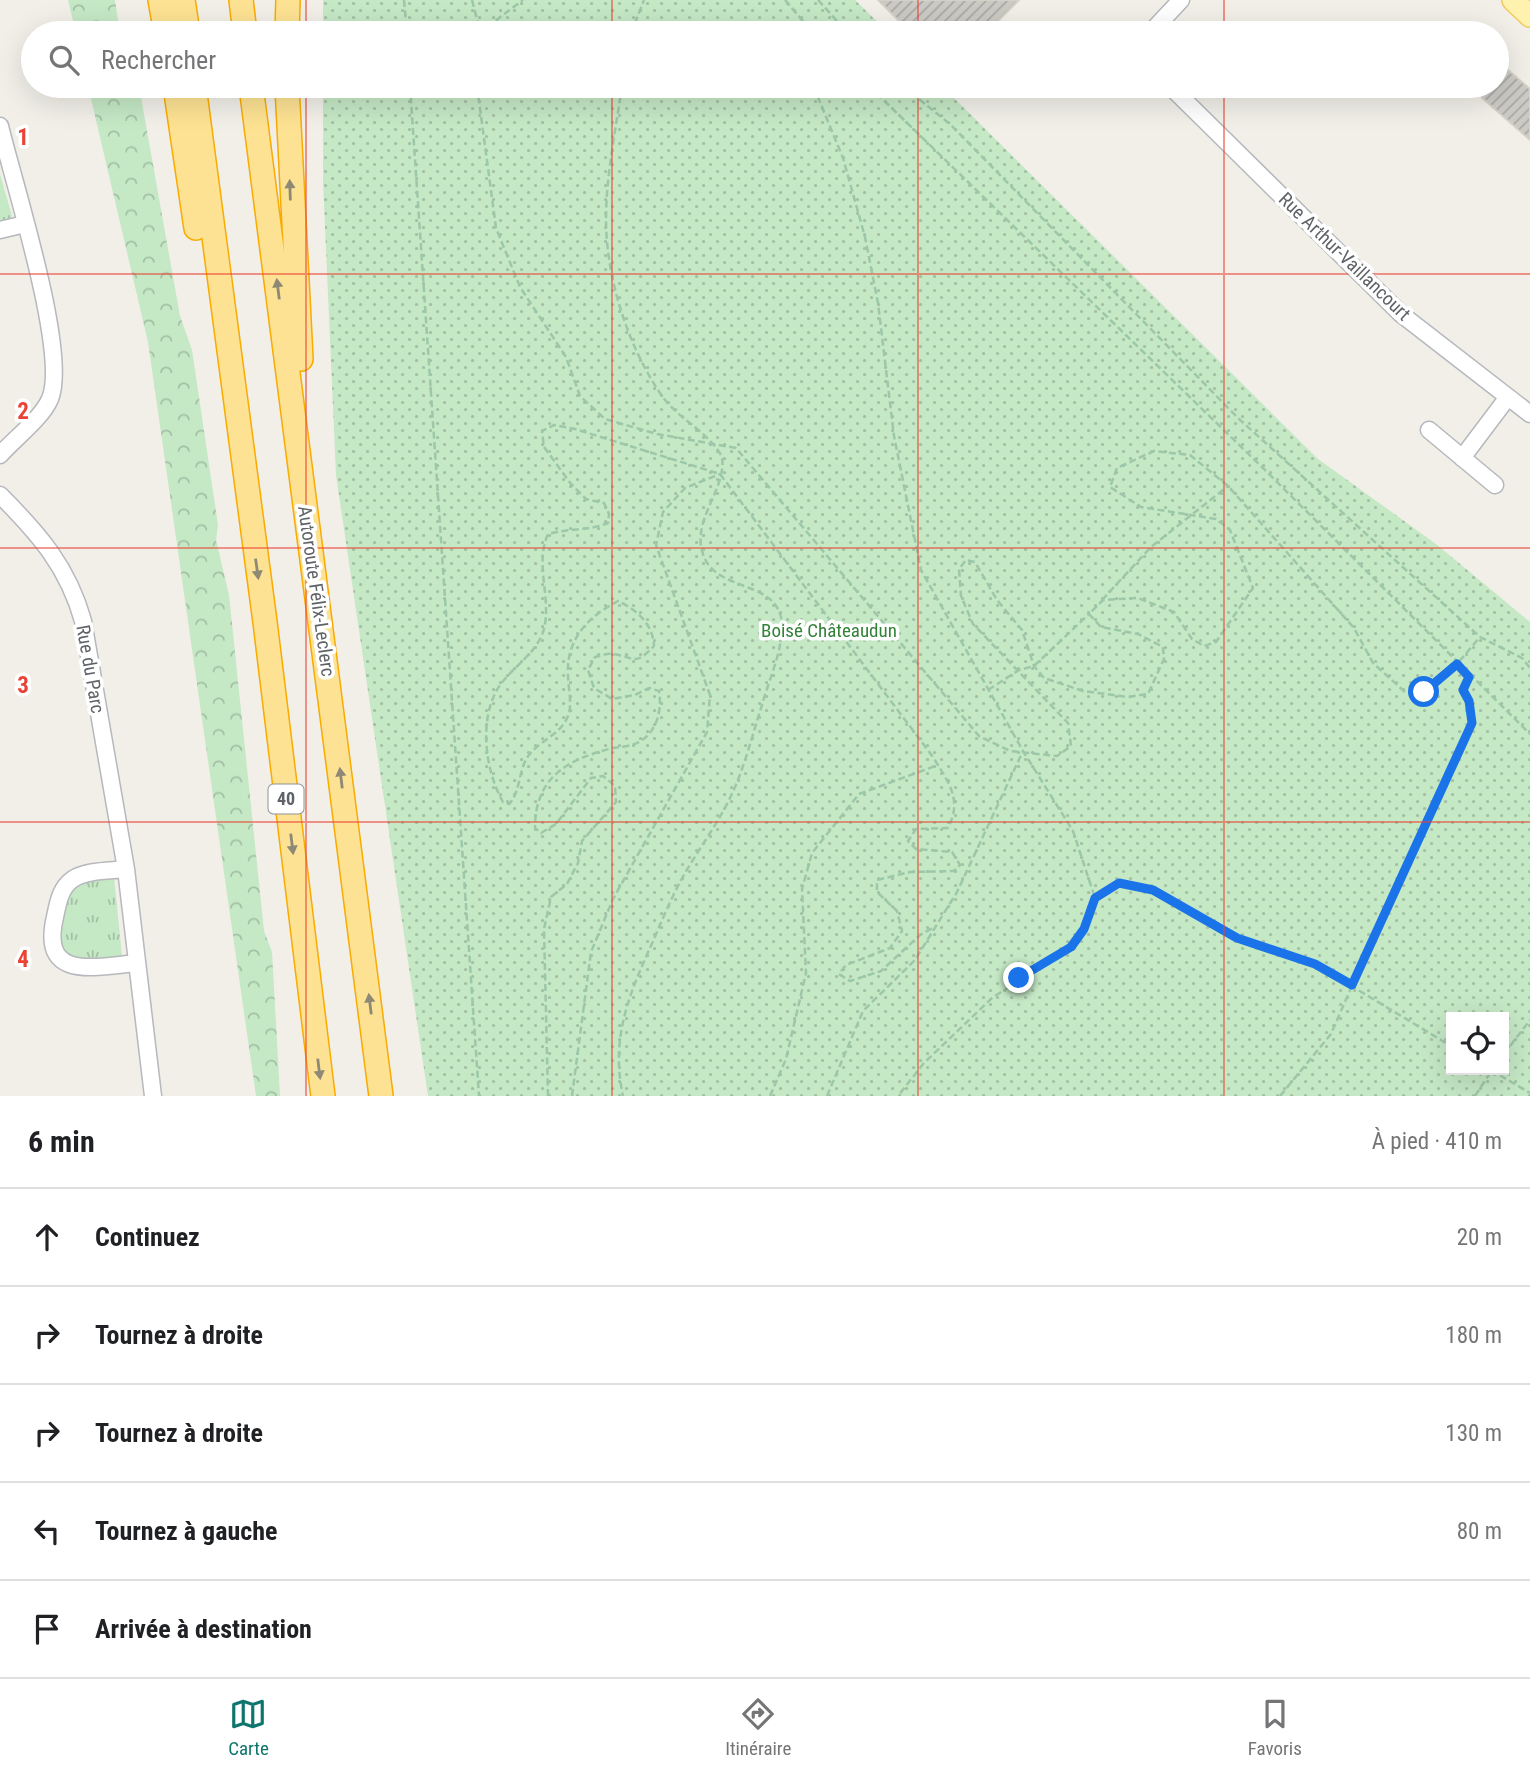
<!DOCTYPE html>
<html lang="fr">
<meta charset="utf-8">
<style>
:root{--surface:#fff;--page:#f2f2f2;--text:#202124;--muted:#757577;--line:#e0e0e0;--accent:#0f766e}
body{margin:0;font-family:"Roboto Condensed",sans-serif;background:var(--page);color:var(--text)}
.controls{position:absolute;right:21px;bottom:21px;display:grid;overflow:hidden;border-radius:0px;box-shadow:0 7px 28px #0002}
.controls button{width:63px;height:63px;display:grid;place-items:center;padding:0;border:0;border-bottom:2px solid var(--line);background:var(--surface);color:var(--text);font:35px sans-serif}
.stop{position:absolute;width:21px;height:21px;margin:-16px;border:5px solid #1a73e8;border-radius:50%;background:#fff}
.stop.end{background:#1a73e8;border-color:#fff;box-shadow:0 2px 7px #0008}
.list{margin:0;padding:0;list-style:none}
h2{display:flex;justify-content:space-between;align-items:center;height:91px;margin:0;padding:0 28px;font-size:30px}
h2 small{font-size:23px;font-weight:400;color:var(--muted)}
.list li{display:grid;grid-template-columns:46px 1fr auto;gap:21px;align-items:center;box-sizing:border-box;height:98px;padding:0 28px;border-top:2px solid var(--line)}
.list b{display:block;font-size:26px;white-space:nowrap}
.list em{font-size:23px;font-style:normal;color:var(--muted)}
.icon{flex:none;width:38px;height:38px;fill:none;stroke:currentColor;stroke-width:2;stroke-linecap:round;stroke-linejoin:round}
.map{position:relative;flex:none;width:1530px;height:1096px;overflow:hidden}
.search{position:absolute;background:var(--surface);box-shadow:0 7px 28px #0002;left:21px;right:21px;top:21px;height:77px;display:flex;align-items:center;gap:18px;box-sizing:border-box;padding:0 24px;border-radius:38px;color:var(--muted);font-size:26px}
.sheet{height:581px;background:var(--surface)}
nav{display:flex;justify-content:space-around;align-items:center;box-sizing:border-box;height:98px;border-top:2px solid var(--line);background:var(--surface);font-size:19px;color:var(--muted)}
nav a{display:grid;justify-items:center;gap:4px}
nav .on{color:var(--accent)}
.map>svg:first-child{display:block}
.grass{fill:url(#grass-tufts)}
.forest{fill:url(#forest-crowns)}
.park{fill:url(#park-dots);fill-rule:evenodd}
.building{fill:url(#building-hatch);stroke:#d6d1c6;stroke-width:2}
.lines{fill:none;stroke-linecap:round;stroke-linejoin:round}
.minor-casing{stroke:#b5b8bc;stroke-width:19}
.major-casing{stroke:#f2c960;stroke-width:24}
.highway-casing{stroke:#f9ab00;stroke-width:26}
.path{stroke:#9cc7a9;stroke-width:2.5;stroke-dasharray:7 3.5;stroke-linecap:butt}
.minor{stroke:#fff;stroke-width:16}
.major{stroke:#fff2af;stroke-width:21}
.highway{stroke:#fde293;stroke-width:23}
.oneway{fill:#8e8975}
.route{stroke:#1a73e8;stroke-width:9}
.grid{fill:none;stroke:#ea4335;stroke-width:2;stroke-opacity:0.55}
.labels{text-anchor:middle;stroke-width:7;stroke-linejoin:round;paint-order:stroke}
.shield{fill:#fff;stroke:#8f9295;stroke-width:2}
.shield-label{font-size:18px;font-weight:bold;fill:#5f6368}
.street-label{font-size:19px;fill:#5f6368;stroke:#fff}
.park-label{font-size:19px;fill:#348238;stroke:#fff}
.grid-label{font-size:23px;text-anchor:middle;font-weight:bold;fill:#ea4335;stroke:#fff;stroke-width:7;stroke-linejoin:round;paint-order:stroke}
</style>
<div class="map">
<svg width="1530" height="1096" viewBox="0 0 1530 1096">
<defs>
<pattern id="grass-tufts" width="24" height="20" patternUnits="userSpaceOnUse" patternTransform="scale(1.75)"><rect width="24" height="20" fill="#c5e8c5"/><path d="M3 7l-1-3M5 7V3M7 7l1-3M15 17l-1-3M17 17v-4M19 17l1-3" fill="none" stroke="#a3c0a4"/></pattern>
<pattern id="forest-crowns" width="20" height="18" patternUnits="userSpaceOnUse" patternTransform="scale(1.75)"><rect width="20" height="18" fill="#c5e8c5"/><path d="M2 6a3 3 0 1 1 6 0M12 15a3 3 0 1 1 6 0" fill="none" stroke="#a3c0a4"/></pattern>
<pattern id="park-dots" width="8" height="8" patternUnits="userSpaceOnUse" patternTransform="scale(1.75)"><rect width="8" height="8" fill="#c5e8c5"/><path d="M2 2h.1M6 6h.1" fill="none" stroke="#a3c0a4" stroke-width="1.8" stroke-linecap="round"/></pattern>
<pattern id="building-hatch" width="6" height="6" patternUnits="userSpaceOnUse" patternTransform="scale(1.75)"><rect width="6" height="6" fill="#cccac5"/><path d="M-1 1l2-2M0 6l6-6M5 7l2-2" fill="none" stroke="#a9a8a4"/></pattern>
</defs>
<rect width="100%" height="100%" fill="#f1efe8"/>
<!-- grass -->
<path class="grass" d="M0,174l12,42 -3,5 -9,2z
M114,877l8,79 -39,4 -16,-4 -9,-12c8,-50 2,-58 56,-67z"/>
<!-- forest -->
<path class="forest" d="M68,0h47l5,33h-44z
M88,86h51l41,230 12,34 26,175 -2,15 13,55 35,336 8,21 8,144h-24l-108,-754z"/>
<!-- park -->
<path class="park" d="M323,0h532l34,33h-566z
M323,86h619l376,373 118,85 94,78v474h-1102l-92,-621 -13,-294zM1451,1017h53v53h-53z"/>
<!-- building -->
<path class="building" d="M878,0h141l-33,33h-75z
M1507,69l23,20v51l-48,-42 10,-12h5v-5z"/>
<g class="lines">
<defs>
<path id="minor" d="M1150,33l31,-33
M1170,86l231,228 129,100
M0,126c13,55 69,228 50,273 -9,20 -35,39 -50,56
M0,230l25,-6
M1429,430l66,55
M1462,458l46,-61
M0,495c39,39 68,72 83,126l43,248 27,227
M126,869c-16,2 -39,1 -53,10 -13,9 -15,24 -18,38 -15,64 39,50 82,46"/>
<path id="major" d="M1513,0l17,16"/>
<path id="highway" d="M160,0l6,33
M183,0l5,33
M241,0l4,33
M287,33l1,-33
M175,86l21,142
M194,86l71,536 58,474
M251,86l130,1010
M287,86l14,273"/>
</defs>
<!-- minor casing -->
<use href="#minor" class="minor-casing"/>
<!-- major casing -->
<use href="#major" class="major-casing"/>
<!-- highway casing -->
<use href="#highway" class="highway-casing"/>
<!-- path -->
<path class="path" d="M404,0l3,33
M472,0l8,31
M785,0l28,33
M818,0l30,33
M479,33l44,-33
M631,33l13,-33
M410,86l69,1010
M477,86l19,142 24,59 46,70 14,39 25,23 52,15 79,14 243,288 31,15 47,5 14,-10 -3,-23 -95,-99 -12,-28 -2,-27 7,-9 9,2 22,38 25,30 12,36 10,12 39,13 45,6 20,-3 16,-35 -1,-12 -25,-13 -37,-7 -12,-13 14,-14 35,-2 36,14 18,27 12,7 12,-4 37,-54 -23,-58 -14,-11 -75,-12 -31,-20 7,-19 37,-17 36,4 38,31 126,142 19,35 33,30 18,-1 33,-28 23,-27
M622,86c-6,43 -16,89 -16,133 0,59 22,128 56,177 16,23 47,36 60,61 5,32 -31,63 -19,97 13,43 89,21 78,85 -3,22 -13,44 -19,66 -10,31 -18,65 -33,95 -11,22 -25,42 -38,63 -15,24 -26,50 -37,76 -24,53 -44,98 -31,157
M817,86v9l26,63 22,79 13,66 16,133 27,134 102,181 50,80 22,67 -11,31 -13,18 -79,51 -68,65 -26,33
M869,86l395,383 266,265
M903,86l48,39 287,293 242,219 42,21 8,10
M1102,600l49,-53 77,-61
M988,690l31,-20 15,-4 54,-51
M1095,898l24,-16 34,8 84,48 78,26 136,82
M1504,1054l26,-34
M1491,1070l39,23
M548,1096l-4,-167 7,-32 16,-13 11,-21 4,-22 34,-39 -1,-16 -12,-10 -12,2 -35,46 -15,9 -6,-5c0,-52 34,-69 78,-80 7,-1 20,-2 26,-6 19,-11 23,-33 20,-51l-10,-3 -14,7 -23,4 -18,-11 -6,-18 7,-13c5,-1 12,-4 17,-3 23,2 21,14 42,-8 -1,-22 -17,-36 -36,-45 -30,16 -52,38 -50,74 0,11 4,27 1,38 -6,21 -28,26 -40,42 -11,14 -8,37 -20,49l-6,-2c-19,-33 -26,-91 1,-122 15,-18 37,-31 41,-56 5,-31 -10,-60 3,-90 21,-6 41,-3 60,-11l1,-9 -5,-11 -18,-4 -15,-15 -27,-37 -2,-16 12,-6 21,4 145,45 213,283c15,25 30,42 15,71l-32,1 -8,12 8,8 36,3 8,13 -6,6 -44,1 -33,8v12l20,19 5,20 -12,17 -44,17 -7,9 11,7 31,-10 39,-36 16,-9
M572,1096l19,-144 22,-53 94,-167 3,-37 -54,-150 7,-33 22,-24 35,-14
M770,1096l16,-37 20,-86 -4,-84 10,-36 47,-59 79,-29
M827,1096l36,-85 52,-51 42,-68 66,-141
M1280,1096l51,-62 42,-97 80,-169 19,-45 -3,-22 -6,-11 6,-13
M1475,1096l17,-26"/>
<!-- minor -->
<use href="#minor" class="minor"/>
<!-- major -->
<use href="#major" class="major"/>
<!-- highway -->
<use href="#highway" class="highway"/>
</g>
<!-- one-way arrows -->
<defs><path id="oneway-solid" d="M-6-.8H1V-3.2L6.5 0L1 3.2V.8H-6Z" transform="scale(1.75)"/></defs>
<g class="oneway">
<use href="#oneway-solid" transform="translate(290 190) rotate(-92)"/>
<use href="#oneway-solid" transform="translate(278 289) rotate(-97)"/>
<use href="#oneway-solid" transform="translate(257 569) rotate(82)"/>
<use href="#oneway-solid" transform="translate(341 778) rotate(-97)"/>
<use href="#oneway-solid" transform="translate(292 844) rotate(83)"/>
<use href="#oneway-solid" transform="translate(370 1004) rotate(-97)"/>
<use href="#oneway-solid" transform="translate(319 1069) rotate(83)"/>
</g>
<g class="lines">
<!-- route -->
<path class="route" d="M1019,978l52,-31 13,-18 11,-31 24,-15 34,7 84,48 78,26 37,21 120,-262 -3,-22 -6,-11 6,-13 -12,-13 -33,28"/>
</g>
<!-- grid -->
<path class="grid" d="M306,0v33M612,0v33M918,0v33M1224,0v33M306,86v1010M612,86v1010M918,86v1010M1224,86v1010M0,274h1530M0,548h1530M0,822h1530"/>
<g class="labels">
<!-- shield labels -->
<rect class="shield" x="268.5" y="784.5" width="35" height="29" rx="5"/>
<g class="shield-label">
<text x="286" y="805">40</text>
</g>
<!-- street labels -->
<g class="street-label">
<text transform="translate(1345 256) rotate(44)" y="7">Rue Arthur-Vaillancourt</text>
<text transform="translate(317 591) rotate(82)" y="7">Autoroute Félix-Leclerc</text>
<text transform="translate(91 669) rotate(80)" y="7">Rue du Parc</text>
</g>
<!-- park labels -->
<g class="park-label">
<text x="829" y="637">Boisé Châteaudun</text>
</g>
</g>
<g class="grid-label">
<text x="23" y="145">1</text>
<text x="23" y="419">2</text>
<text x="23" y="693">3</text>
<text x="23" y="967">4</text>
</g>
</svg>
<div class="controls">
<button><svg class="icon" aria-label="locate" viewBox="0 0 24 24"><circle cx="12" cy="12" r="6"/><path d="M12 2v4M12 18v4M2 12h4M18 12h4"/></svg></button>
</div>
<div class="stop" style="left:1424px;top:692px"></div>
<div class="stop end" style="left:1019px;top:978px"></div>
<div class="search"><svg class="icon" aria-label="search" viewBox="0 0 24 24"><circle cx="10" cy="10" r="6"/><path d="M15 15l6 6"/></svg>Rechercher</div>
</div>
<section class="sheet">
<h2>6 min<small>À pied · 410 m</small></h2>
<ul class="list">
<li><svg class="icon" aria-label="ahead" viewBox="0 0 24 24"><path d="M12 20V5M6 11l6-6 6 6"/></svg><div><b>Continuez</b></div><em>20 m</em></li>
<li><svg class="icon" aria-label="right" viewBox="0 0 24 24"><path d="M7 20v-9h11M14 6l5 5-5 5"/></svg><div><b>Tournez à droite</b></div><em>180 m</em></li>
<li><svg class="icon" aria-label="right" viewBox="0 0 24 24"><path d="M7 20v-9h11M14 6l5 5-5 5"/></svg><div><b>Tournez à droite</b></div><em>130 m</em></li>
<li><svg class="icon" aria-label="left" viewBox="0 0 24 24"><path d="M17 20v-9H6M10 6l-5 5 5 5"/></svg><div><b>Tournez à gauche</b></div><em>80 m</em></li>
<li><svg class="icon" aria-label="arrive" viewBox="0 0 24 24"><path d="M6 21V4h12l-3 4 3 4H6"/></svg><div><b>Arrivée à destination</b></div></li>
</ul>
</section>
<nav>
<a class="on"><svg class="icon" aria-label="map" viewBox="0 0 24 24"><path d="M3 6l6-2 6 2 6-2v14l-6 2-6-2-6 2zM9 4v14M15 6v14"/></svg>Carte</a>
<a><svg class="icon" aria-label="directions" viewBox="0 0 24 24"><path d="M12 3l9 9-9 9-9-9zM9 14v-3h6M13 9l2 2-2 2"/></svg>Itinéraire</a>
<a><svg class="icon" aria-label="saved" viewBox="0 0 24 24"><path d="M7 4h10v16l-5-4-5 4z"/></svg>Favoris</a>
</nav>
